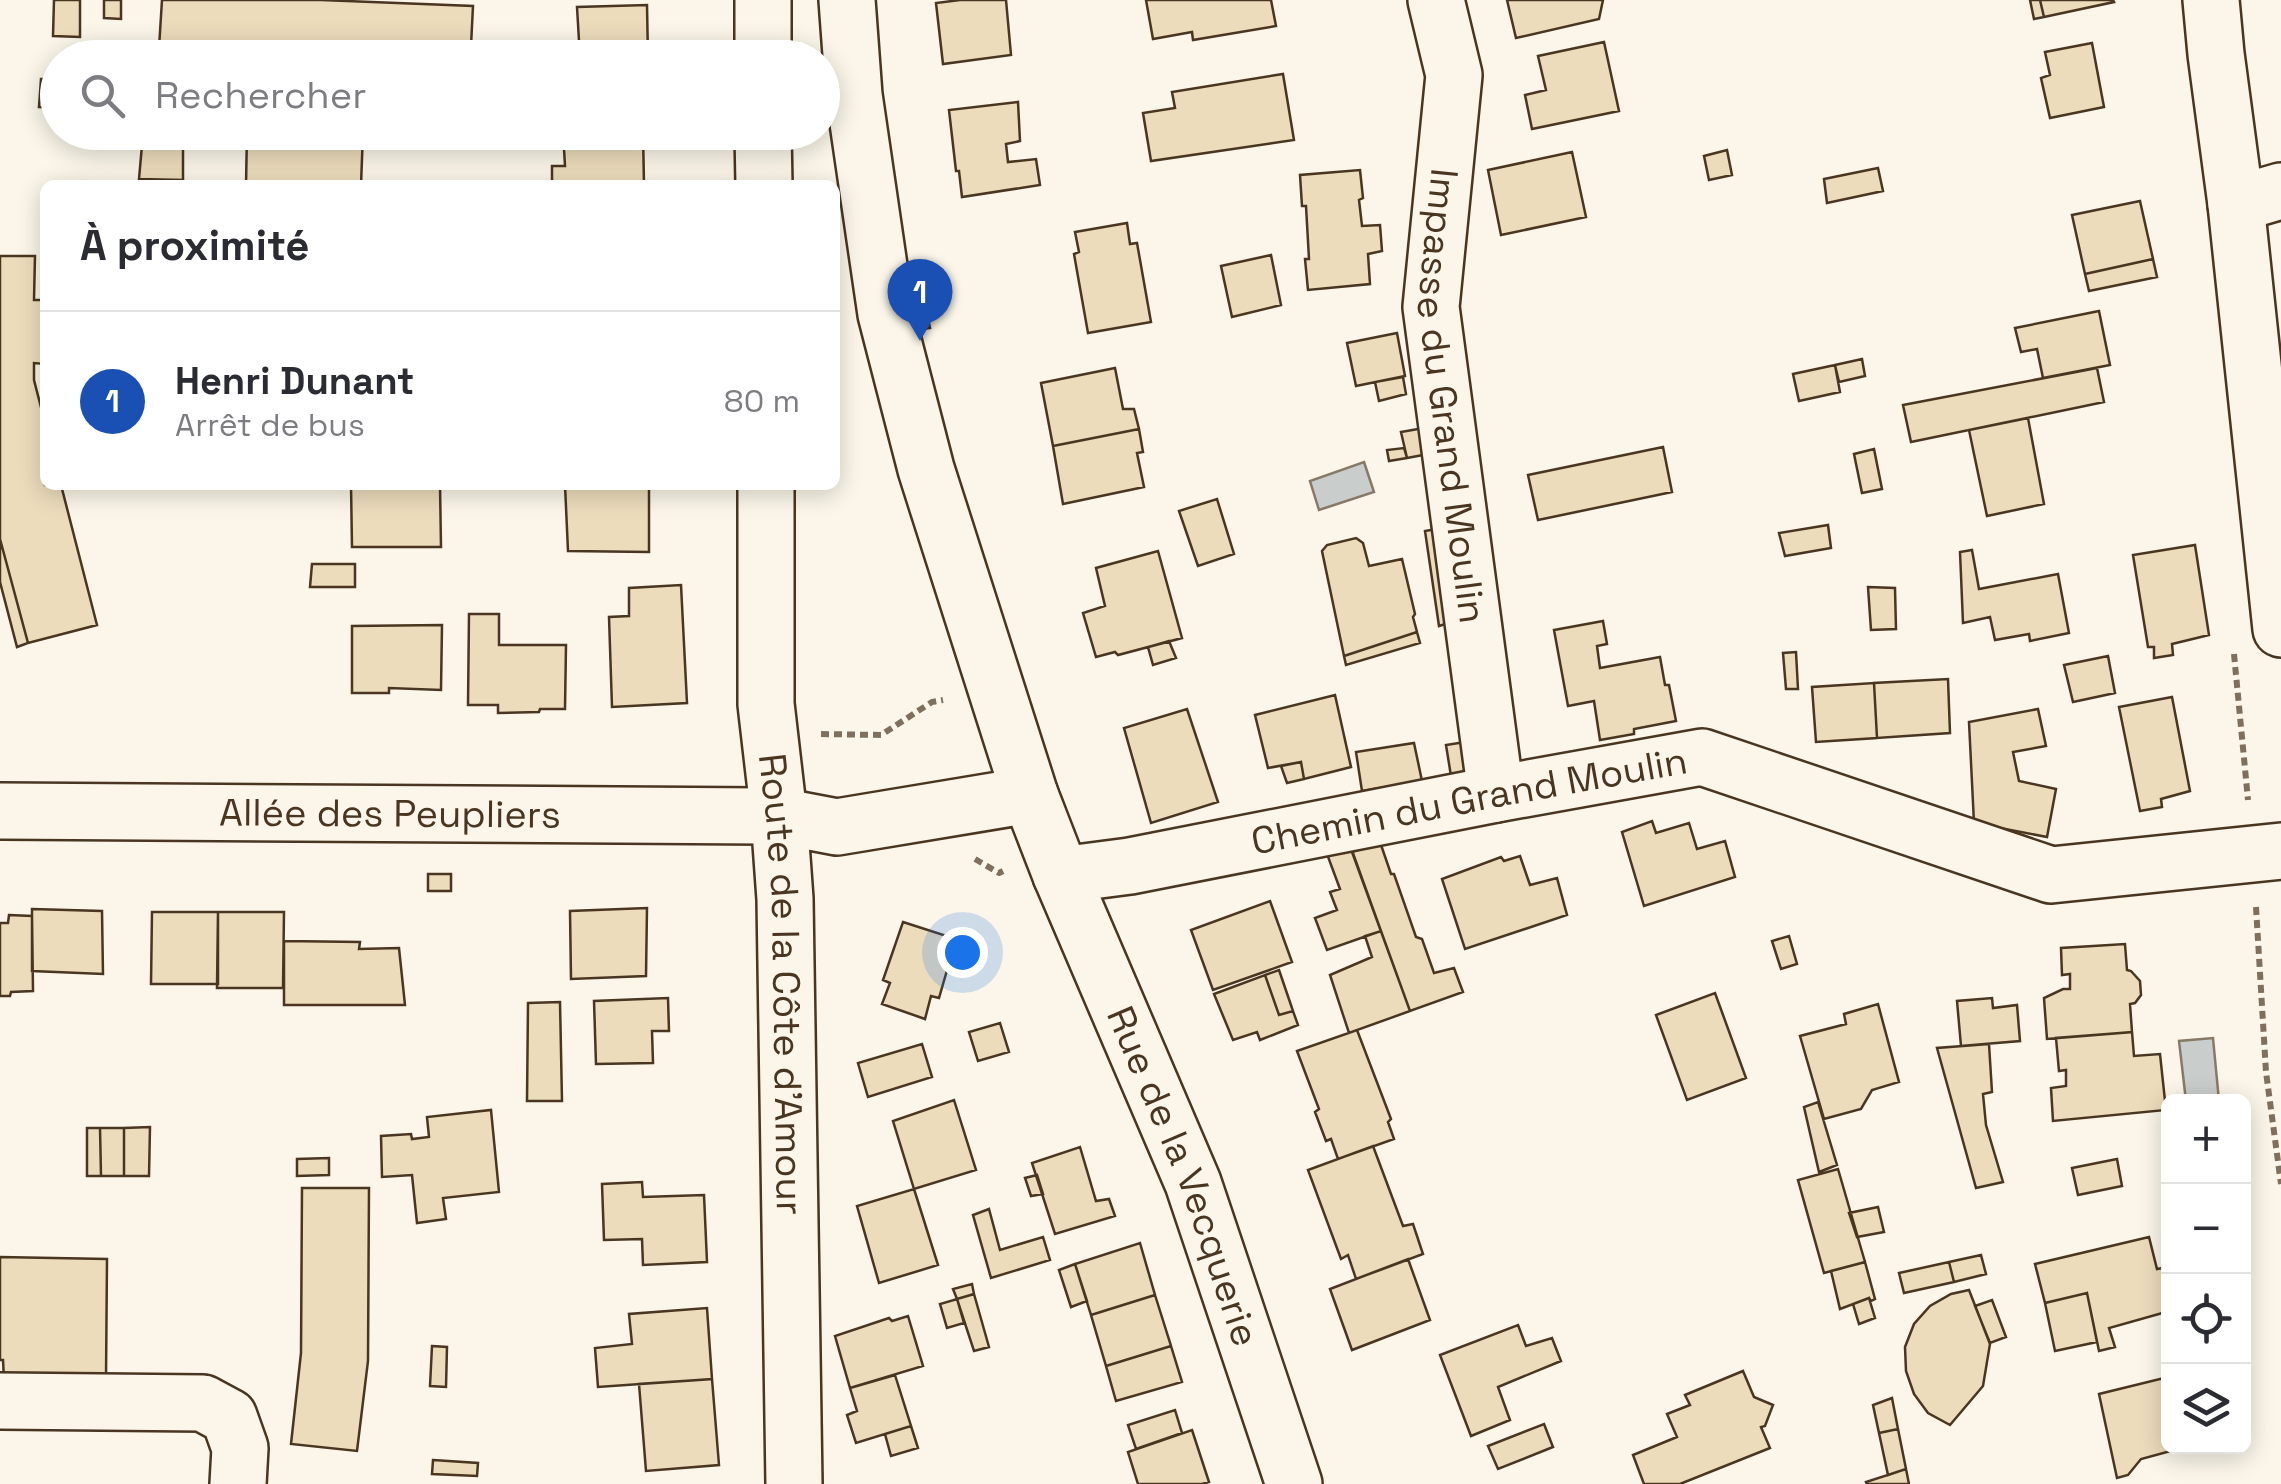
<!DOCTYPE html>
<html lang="fr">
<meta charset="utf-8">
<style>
:root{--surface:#fff;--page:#f7f7f7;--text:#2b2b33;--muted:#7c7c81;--line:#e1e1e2;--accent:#0b8043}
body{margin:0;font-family:"Space Grotesk",sans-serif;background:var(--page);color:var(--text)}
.controls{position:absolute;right:30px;bottom:30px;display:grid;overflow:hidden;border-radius:15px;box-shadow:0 5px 25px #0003}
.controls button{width:90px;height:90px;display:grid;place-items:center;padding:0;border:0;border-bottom:2px solid var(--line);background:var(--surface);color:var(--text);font:50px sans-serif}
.you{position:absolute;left:962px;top:952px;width:35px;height:35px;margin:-25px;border:8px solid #fff;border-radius:50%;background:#1a73e8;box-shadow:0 0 0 15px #1a73e833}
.badge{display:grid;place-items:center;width:65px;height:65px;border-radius:50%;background:var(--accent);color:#fff;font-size:32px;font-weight:700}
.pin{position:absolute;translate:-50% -82px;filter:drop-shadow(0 2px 5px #0008)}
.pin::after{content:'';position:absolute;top:52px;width:35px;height:30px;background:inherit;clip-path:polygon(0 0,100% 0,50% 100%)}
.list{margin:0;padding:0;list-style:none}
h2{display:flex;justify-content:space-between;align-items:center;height:130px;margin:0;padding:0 40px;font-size:42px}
h2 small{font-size:32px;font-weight:400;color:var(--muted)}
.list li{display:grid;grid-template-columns:65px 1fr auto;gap:30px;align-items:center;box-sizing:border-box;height:180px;padding:0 40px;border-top:2px solid var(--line)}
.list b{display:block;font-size:38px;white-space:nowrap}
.list p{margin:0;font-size:32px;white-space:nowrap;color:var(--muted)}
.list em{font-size:32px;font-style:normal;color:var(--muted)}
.icon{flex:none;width:55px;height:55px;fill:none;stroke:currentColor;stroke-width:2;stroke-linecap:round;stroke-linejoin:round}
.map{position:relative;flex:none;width:2281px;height:1484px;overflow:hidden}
.search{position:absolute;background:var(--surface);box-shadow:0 5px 25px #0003;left:40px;top:40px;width:800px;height:110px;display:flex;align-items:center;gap:25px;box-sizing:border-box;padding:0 35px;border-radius:55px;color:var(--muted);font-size:38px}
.panel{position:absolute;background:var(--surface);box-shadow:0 5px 25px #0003;left:40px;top:180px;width:800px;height:310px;border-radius:15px}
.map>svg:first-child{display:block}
.water{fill:#c9cecd;stroke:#887966;stroke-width:2.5}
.building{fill:#ecdcbc;stroke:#4a3520;stroke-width:2.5}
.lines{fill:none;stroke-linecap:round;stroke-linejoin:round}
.minor-casing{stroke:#4a3520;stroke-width:60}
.major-casing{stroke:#4a3520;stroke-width:60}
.path{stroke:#7f6f5c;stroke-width:6;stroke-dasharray:8 5;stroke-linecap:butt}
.minor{stroke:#fbf6e9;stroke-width:55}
.major{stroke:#fbf6e9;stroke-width:55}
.labels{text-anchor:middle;stroke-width:8;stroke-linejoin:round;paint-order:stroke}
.street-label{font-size:38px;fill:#4a3520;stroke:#fbf6e9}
</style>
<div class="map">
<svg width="2281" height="1484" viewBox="0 0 2281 1484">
<rect width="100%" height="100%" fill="#fbf6e9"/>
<!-- water -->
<path class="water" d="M1364,462l10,30 -55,18 -9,-29z
M2213,1038l6,63h-33l-7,-60z"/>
<!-- building -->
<path class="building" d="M54,0h26v37l-27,-1z
M104,0h17v19l-17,-1z
M162,0h159l152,6 -2,40 -15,-1 -1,13h-212l1,-5 -85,-5z
M960,0h46l5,55 -68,9 -7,-61z
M1146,0h125l5,26 -83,14 -1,-8 -39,7z
M1507,0h96l-4,19 -83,19z
M2030,0h10l4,17 -10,2z
M2040,0h73l1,2 -70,15z
M647,5l1,53h-68l-3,-51z
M1604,42l15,69 -87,18 -7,-34 21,-5 -8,-34z
M2092,43l12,64 -54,11 -9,-40 9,-3 -5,-23z
M1283,74l11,66 -143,21 -8,-48 32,-5 -3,-16z
M41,79h17v29l-19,-1z
M1018,102l2,39 -14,3 2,18 28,-3 4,26 -78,12 -3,-26h-3l-7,-61z
M183,132v48l-44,-1 4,-45z
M247,132h116l-2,53h-115z
M563,132h80l1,53h-92v-19h13z
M1727,150l5,25 -23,5 -5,-24z
M1572,152l14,65 -85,18 -13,-65z
M1878,168l5,23 -56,12 -3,-24z
M1360,170l3,28 -4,2 3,26 18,-1 2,26 -14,3 2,30 -62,6 -3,-31h4l-3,-53h-4l-2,-31z
M2140,201l13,58 -68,15 -13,-59z
M1127,223l3,21 7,-1 14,79 -63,11 -14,-79 5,-2 -4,-20z
M1271,255l10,50 -49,12 -11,-51z
M0,256h35l-1,44h11v64l-11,-1v17l11,43v62h16l36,140 -69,18 -28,-104z
M2153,259l4,18 -68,14 -4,-17z
M924,302l6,26 -15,2 -5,-26z
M2099,311l11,54 -67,13 -6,-29 -16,3 -6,-24z
M1397,333l8,43 -49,10 -9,-43z
M1862,359l3,17 -26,6 -4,-17z
M1835,365l5,27 -41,9 -6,-27z
M1115,368l8,41h11l5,20 -86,17 -12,-63z
M2097,368l7,34 -193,40 -8,-37z
M1403,377l3,17 -27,7 -4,-19z
M2028,418l16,86 -57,12 -18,-86z
M1435,426l4,26 -32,6 -6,-26z
M1139,429l4,23 -6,1 7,34 -81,17 -10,-58z
M1663,447l9,45 -134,28 -10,-45z
M1404,448l3,10 -18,3 -2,-11z
M1874,449l8,40 -20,4 -8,-39z
M351,485h89l1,62h-89z
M565,485h84v67l-81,-1z
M1217,499l17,55 -36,12 -19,-55z
M1828,525l3,23 -46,8 -6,-23z
M1448,527l13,92 -22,7 -14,-95z
M1356,538l7,5 6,23 33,-7 13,55 -2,3 4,15 -73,24 -22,-105 5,-6z
M0,539l28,104 -11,4 -17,-65z
M2195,545l14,90 -37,9 1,11 -19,3v-11h-6l-15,-92z
M1972,550l7,39 79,-15 11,59 -39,8 -1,-7 -34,6 -5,-23 -27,6 -3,-71z
M1158,551l24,87 -64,17 -3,-3 -19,5 -13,-44 22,-7 -9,-38z
M312,564h43v23h-45z
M681,585l6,118 -75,4 -3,-90 20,-1v-28z
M1868,587l27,1 1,41 -25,1z
M469,614h30v31h67l-1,64h-25l-1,3 -41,1v-8h-30z
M1603,621l4,23 -10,2 3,22 60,-11 5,28h4l7,36 -42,8v5l-34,6 -6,-39 -26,5 -14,-76z
M442,625l-1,65 -52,-2v5h-37v-67z
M1417,632l3,11 -74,22 -2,-9z
M1169,641l7,17 -23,7 -5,-18z
M1796,652l2,37h-12l-3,-36z
M2108,656l7,37 -42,9 -9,-37z
M1948,679l2,54 -73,5 -3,-55z
M1874,683l3,55 -61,4 -4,-55z
M1335,695l16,72 -47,12 -3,-17 -33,6 -13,-53z
M2172,697l18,94 -29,8 1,8 -22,4 -21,-104z
M1187,709l31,93 -67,21 -27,-95z
M2038,709l8,37 -33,6 6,29 37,8 -9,48 -73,-14 -5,-101z
M1478,740l4,32 -31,4 -5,-31z
M1414,743l8,38 -60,10 -6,-39z
M1301,762l3,17 -17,4 -6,-17z
M1652,821l4,12 33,-10 8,26 28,-8 10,36 -91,29 -22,-74z
M1380,842l11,32h3l22,63 6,2 12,34 20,-5 9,24 -53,19 -58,-159z
M1350,845l31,86 -54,19 -12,-32 22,-8 -7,-18 10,-3 -13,-35z
M1520,856l10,29 27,-7 10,37 -102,34 -23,-70 59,-22 3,4z
M428,874h23v17h-23z
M1270,901l22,61 -79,28 -22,-60z
M647,908l-1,68 -75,3 -1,-68z
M32,909l70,2 1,63 -71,-3z
M152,912h66v72h-67z
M218,912h66l-1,76h-66z
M9,915l23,1 1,75 -22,1 -1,4h-10v-73h8z
M903,922l53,17 -17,59 -8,-2 -6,23 -43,-15 8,-21 -7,-3z
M1381,931l29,80 -61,22 -19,-58 42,-18 -7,-21z
M1789,936l8,28 -16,5 -9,-28z
M284,941l76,1 -1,7 40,-1 6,57h-121z
M2125,944l2,26 4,1 9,10 1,14 -6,8 -5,1 2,28 -85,7 -3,-41 19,-9h7v-15l-8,1 -1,-27z
M1279,970l14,41 -14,4 -14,-40z
M1265,975l14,40 14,-4 5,14 -38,15 -3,-8 -24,8 -19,-46z
M1715,993l31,85 -59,22 -31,-85z
M668,998l1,33h-17l1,32 -57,1 -2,-63z
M1992,998l1,10 24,-3 3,36 -59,5 -4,-45z
M560,1002l2,99h-35l1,-98z
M1878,1004l21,78 -27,8 -11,19 -37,10 -24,-83 46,-12 -2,-10z
M1000,1023l9,29 -31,9 -9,-29z
M1357,1030l34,89 -3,3 6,17 -56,20 -7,-20 -5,2 -11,-29 4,-3 -22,-58z
M2132,1032l2,24 26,-2 6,56 -113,11 -2,-33 15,-2v-16l-7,1 -3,-33z
M922,1044l10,33 -64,20 -10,-34z
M1989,1044l3,48 -9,2 3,31 17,57 -27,6 -39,-140z
M954,1100l22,70 -62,19 -21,-68z
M1818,1102l19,63 -18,7 -15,-65z
M491,1110l8,82 -56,6 3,21 -29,4 -5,-48 -30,2 -1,-41 30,-2 1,5 17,-2 -2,-20z
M150,1127l-1,49h-25v-48z
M87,1128h13l1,48h-14z
M100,1128h24v48h-23z
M1373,1146l30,80 10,-2 10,30 -67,25 -8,-24 -7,4 -33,-89z
M1080,1147l16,54 13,-2 6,17 -60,18 -23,-71z
M329,1158v17l-32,1v-17z
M2117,1159l5,27 -44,9 -6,-27z
M1838,1169l27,93 -41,11 -26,-93z
M1037,1175l6,19 -12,2 -6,-18z
M642,1182l1,15 61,-2 3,67 -64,3 -1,-26 -38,1 -2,-56z
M302,1188h67l-1,173 -11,90 -66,-7 10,-91z
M914,1189l24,76 -59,18 -22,-77z
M1878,1207l6,25 -27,5 -8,-24z
M989,1209l11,41 43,-13 7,23 -59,18 -18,-63z
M2149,1237l8,32 11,-2v38l-2,1v6l-57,16 6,19 -16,4 -12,-58 -42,10 -10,-39z
M1140,1243l15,52 -64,20 -16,-51z
M1981,1255l5,19 -32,8 -5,-20z
M0,1257l107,2 -1,119 -102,2 -1,-20h-3z
M1408,1259l22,61 -78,30 -22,-61z
M1865,1262l10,37 -4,2 -2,-3 -29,11 -9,-38z
M1949,1262l5,20 -50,11 -5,-20z
M1075,1264l12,37 -16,6 -12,-37z
M972,1284l2,10 -17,5 -4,-10z
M1969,1290l21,54 -7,42 -33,39 -22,-12 -14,-19 -8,-23 -1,-24 9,-23 16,-18 21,-12z
M2087,1293l10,49 -42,9 -10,-48z
M974,1294l15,53 -15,4 -17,-52z
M1155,1295l16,51 -65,20 -15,-51z
M1869,1298l6,20 -16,6 -6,-20z
M957,1299l7,24 -17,5 -7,-24z
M1992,1300l14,37 -16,6 -15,-37z
M707,1308l5,71 -114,8 -3,-39 37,-4 -3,-30z
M908,1316l15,50 -73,22 -15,-52 54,-18 3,3z
M1518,1325l8,21 26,-8 9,23 -63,26 12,33 -39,16 -31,-81z
M432,1346l15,1 -1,40 -16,-1z
M1171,1346l11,36 -66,19 -10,-35z
M1743,1371l11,26 19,8 -8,21 -4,1 9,21 -90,36h-36l-11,-29 44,-18 -10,-23 23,-9 -5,-10z
M895,1375l16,51 -55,17 -9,-28 10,-4 -7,-23z
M2164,1378l2,13h2v55h21l-48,13 -13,16 -11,3 -18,-84z
M712,1379l7,86 -73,6 -7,-87z
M1892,1398l6,31 -19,4 -6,-28z
M1175,1410l7,23 -46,16 -8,-24z
M1544,1424l9,23 -55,22 -10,-23z
M911,1426l7,22 -27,8 -6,-22z
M1898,1429l8,40 -18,6 -9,-42z
M1192,1430l17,52 -7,2h-64l-10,-32z
M433,1460l45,3 -1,13 -45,-2z
M1906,1469l3,15h-42l-1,-2z"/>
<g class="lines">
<defs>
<g id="minor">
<path id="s1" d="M1436,0l18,75 -23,232 65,487"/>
<path d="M2211,0l5,54 20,150 45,425"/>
<path d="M2236,204l45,-13"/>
<path id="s2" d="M0,811l779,5"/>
<path id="s3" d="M1061,875l69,-9 366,-72 206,-37 349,118 230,-24"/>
<path d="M0,1401l203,2 26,14 11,31 -2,36"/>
</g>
<g id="major">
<path d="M763,0v58"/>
<path id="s4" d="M847,0l7,95 32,219 40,155 104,326 31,80 132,308 101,301"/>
<path d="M763,132l1,53"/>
<path id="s5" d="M766,485v219l13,112 6,83 9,585"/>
<path d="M779,816l58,11 193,-32"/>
</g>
</defs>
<!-- minor casing -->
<use href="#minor" class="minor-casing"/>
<!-- major casing -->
<use href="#major" class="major-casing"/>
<!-- path -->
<path class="path" d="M2234,654l14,146
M821,734l60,1 51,-33 11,-2
M975,859l24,14 4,-2
M2256,907l10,165 15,112"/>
<!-- minor -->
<use href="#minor" class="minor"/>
<!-- major -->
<use href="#major" class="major"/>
</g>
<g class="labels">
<!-- street labels -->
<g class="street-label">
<text dy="13" stroke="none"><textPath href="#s1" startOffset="400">Impasse du Grand Moulin</textPath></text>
<text dy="13" stroke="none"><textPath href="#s3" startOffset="415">Chemin du Grand Moulin</textPath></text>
<text dy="13" stroke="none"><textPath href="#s2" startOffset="390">Allée des Peupliers</textPath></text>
<text dy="13" stroke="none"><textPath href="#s5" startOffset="500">Route de la Côte d'Amour</textPath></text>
<text dy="13" stroke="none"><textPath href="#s4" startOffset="1230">Rue de la Vecquerie</textPath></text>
</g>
</g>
</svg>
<div class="controls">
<button>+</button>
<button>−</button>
<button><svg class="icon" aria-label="locate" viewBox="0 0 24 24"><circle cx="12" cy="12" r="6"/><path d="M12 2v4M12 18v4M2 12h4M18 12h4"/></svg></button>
<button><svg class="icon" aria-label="layers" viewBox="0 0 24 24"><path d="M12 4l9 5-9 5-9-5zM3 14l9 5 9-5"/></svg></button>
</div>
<div class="you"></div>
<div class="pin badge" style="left:920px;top:341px;background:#1a4fb4">1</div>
<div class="search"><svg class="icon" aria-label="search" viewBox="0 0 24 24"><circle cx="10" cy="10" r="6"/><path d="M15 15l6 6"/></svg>Rechercher</div>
<section class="panel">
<h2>À proximité<small></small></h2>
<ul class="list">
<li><span class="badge" style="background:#1a4fb4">1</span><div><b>Henri Dunant</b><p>Arrêt de bus</p></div><em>80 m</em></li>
</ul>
</section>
</div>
